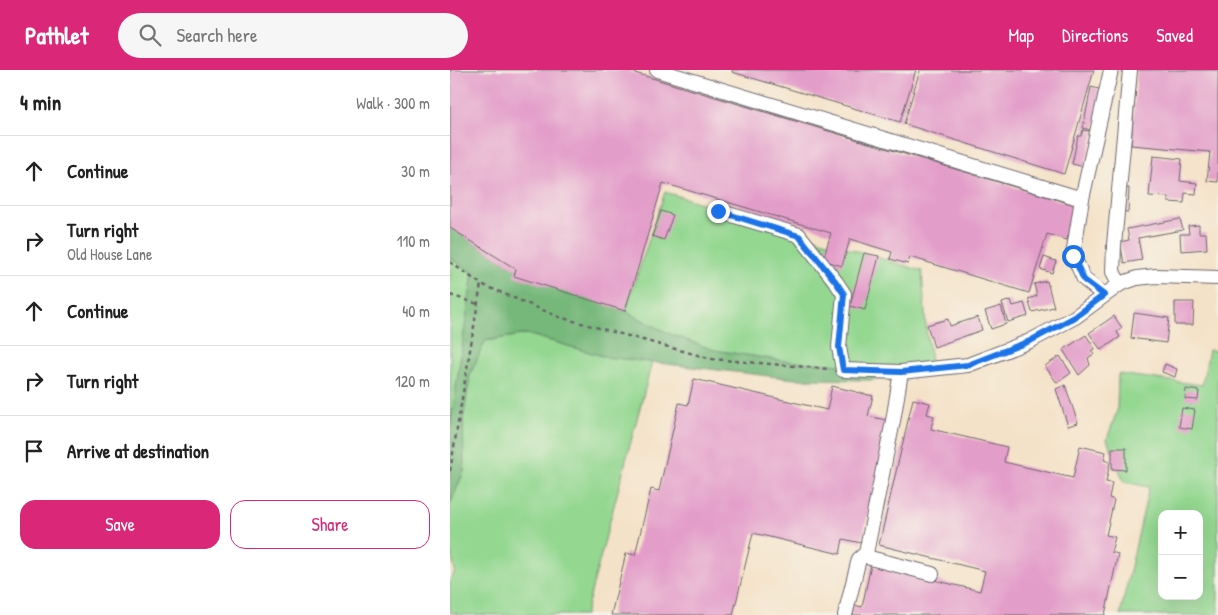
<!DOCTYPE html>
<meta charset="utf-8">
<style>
:root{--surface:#fff;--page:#f6f6f6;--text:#222;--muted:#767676;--line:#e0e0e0;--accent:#db2777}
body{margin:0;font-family:"Patrick Hand",sans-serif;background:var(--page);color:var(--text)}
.controls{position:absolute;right:15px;bottom:15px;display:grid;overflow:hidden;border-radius:10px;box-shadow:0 5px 20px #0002}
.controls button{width:45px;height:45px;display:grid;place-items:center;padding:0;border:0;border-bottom:1px solid var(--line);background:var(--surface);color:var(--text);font:25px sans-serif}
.stop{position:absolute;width:15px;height:15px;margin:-11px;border:4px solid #1a73e8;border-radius:50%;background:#fff}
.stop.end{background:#1a73e8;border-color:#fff;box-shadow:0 1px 5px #0008}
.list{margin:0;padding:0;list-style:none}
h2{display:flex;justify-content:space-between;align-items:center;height:65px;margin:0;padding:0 20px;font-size:21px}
h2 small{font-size:16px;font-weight:400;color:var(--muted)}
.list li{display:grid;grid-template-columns:32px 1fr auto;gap:15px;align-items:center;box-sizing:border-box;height:70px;padding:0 20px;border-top:1px solid var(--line)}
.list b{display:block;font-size:19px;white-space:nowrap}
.list p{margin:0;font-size:16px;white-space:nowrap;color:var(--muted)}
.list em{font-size:16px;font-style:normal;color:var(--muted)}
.actions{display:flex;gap:10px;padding:15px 20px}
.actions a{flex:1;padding:11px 0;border:1px solid var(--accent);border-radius:15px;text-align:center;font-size:18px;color:var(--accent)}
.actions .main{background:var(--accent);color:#fff}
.icon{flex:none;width:28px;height:28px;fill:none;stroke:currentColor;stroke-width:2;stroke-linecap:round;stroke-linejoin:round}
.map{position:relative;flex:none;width:768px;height:545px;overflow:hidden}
header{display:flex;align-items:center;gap:30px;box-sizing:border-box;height:70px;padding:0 25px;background:var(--accent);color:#fff}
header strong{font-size:24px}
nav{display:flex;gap:28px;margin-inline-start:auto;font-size:18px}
.search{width:350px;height:45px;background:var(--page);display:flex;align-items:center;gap:12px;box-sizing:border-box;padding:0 18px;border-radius:28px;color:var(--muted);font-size:19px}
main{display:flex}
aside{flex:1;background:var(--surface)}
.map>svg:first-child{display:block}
.green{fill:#93d790;stroke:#5a7c66;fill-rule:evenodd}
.forest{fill:#76b87a;stroke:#4c6d5a}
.building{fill:#e39dc9}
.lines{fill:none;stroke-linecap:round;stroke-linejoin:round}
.minor-casing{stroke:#6c656c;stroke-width:16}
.path{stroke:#6c656c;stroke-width:2.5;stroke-dasharray:4 4;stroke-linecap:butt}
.minor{stroke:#fff;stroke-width:14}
.route{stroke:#1a73e8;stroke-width:6}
</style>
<header>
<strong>Pathlet</strong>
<div class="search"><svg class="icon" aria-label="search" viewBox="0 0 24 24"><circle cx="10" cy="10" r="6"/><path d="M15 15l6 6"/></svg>Search here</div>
<nav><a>Map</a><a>Directions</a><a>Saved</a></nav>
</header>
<main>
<aside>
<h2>4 min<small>Walk · 300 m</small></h2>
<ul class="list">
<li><svg class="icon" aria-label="ahead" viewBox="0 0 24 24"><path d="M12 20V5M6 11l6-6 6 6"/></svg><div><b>Continue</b></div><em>30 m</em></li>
<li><svg class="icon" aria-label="right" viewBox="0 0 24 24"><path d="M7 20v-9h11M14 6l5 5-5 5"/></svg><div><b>Turn right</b><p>Old House Lane</p></div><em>110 m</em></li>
<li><svg class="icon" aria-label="ahead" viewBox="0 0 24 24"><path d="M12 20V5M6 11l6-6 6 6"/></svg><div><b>Continue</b></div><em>40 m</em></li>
<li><svg class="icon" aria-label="right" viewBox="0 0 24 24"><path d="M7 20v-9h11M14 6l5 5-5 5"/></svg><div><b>Turn right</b></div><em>120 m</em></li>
<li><svg class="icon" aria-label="arrive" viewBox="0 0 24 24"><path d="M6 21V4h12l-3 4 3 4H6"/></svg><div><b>Arrive at destination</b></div></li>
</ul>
<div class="actions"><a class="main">Save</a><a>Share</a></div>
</aside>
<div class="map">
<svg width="768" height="545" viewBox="0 0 768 545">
<rect width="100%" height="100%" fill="#f7f3e8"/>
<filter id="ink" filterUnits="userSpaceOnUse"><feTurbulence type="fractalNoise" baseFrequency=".02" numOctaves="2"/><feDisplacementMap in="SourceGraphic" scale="10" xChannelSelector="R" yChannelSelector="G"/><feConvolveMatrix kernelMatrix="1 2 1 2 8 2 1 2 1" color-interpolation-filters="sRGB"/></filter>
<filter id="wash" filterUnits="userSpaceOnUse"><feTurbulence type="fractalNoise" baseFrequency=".0096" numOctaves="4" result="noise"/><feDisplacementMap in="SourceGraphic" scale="20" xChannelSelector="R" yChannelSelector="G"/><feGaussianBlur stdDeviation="1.12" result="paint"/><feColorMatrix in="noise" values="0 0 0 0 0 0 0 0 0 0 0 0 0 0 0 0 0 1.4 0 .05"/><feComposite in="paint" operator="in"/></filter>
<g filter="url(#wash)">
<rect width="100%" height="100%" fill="#f4e2c8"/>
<!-- green -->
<path class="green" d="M215,122l257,79 4,57 5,34 -28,5 -61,-2 -58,-4 -70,-11 -44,-16 -45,-23z
M0,188l23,15 -23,155z
M77,264l79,23 46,5 -67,253h-128l-1,-2h-6v-31l5,-11 -5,-22v-44l14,-34 -1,-51 7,-45 15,-34z
M759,280l9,1v262l-7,2h-91l29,-128 -25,-5 -17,-43 10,-28 1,-37 84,11zM712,444h37v82h-37z"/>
<!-- forest -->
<path class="forest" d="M0,158l66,41 109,42 45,23 44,16 70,11 58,4 63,10 -34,5 -76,-1 -189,-22 -79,-23 -42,7 -15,34 -7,45 1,51 -14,33v-76l23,-155 -23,-15z"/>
<g id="blocks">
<!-- building -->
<path class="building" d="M0,0h175l453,136 -11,34 -20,-6 -18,59 -119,-36 -2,7 -18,-5 2,-7 -42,-13 -8,27 -19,-6 8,-27 -168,-50 -38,128 -111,-35 2,-7 -66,-41z
M282,0h184l-16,52 -168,-50z
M470,0h174l-30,104 -160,-50z
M687,0h81v112l-11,-1 3,-29 -79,-7z
M641,17l12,3 -9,41 -11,-3z
M633,60l11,2 -9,35 -13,-3 6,-28h3z
M703,86l29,3 -2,22 17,2 -1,11 -11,-1 -1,10 -16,-1v-5l-19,-1z
M671,118h8l-1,24 -9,-1z
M211,141l12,4 -9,25 -12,-4z
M730,149l3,11 -45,8 4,22 -18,3 -4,-21 9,-2 -2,-11z
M749,155v8h7l1,16 -26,2 -1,-17h9l-1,-8z
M414,183l15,3 -14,54 -15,-4z
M594,187l12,4 -4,12 -12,-4z
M597,211l7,26 -22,5 -4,-13 9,-3 -3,-12z
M561,230l2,6 11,-3 4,13 -20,6 -6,-19z
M725,232h19l-1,23h-18z
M551,236l5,18 -15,5 -6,-18z
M684,243l35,5 -3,25 -35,-5z
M664,246l8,12 -5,4 3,5 -19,13 -12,-17z
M528,247l4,13 -48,17 -7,-22 21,-6 2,7z
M636,265l9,14 -4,2 3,3 -6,4 2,7 -11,10 -16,-25z
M610,286l11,17 -14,10 -12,-17z
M715,294l12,5 -2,8 -13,-5z
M244,309l133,31 5,-24 41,10 -5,20 22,5 -29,122 -18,-4 -3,15 -87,-21 -20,82h-122l15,-62 9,2 16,-66 8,2 20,-88 9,2z
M615,315l13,38 -10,3 -12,-37z
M736,319l13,2 -1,9 -13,-1z
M463,329l17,4 -3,11 7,2 -3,13 76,18 -3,15 69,16 7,-32 26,6 -2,8 6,2 -4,20 6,1 -3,15 5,2 -8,35 9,2 -4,15 7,2 -13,61h-257l3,-11 11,3 9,-42 109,26 5,-20 -106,-26z
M732,338l13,2 -3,19 -13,-2z
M662,378h14v22l-14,-1z"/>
</g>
</g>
<g filter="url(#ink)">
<use href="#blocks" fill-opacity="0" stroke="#6c656c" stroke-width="1"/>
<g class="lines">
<defs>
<path id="minor" d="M207,0l425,129 -9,56 11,24 20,16
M632,129l29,-129
M268,141l81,24 37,47 8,12 -5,53 4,23 58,2 67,-7 62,-24 45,-24 45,-33 17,-6 19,-2 62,2
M670,214l-7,-12 1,-27 16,-175
M416,483l4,5 62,16
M395,545l14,-56 7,-6 27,-132 8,-49"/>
</defs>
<!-- minor casing -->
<use href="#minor" class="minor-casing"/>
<!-- path -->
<path class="path" d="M0,192l31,22
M0,225l28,9
M0,401l31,-187 78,33 153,42 118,10"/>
<!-- minor -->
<use href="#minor" class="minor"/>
</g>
</g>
<g class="lines" filter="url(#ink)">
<!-- route -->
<path class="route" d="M268,141l81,25 37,46 8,12 -5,53 4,23 58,2 67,-7 62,-24 45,-24 29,-22 -20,-15 -11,-24"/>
</g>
</svg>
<div class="controls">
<button>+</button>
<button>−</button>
</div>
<div class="stop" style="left:623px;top:186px"></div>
<div class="stop end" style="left:268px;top:141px"></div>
</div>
</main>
